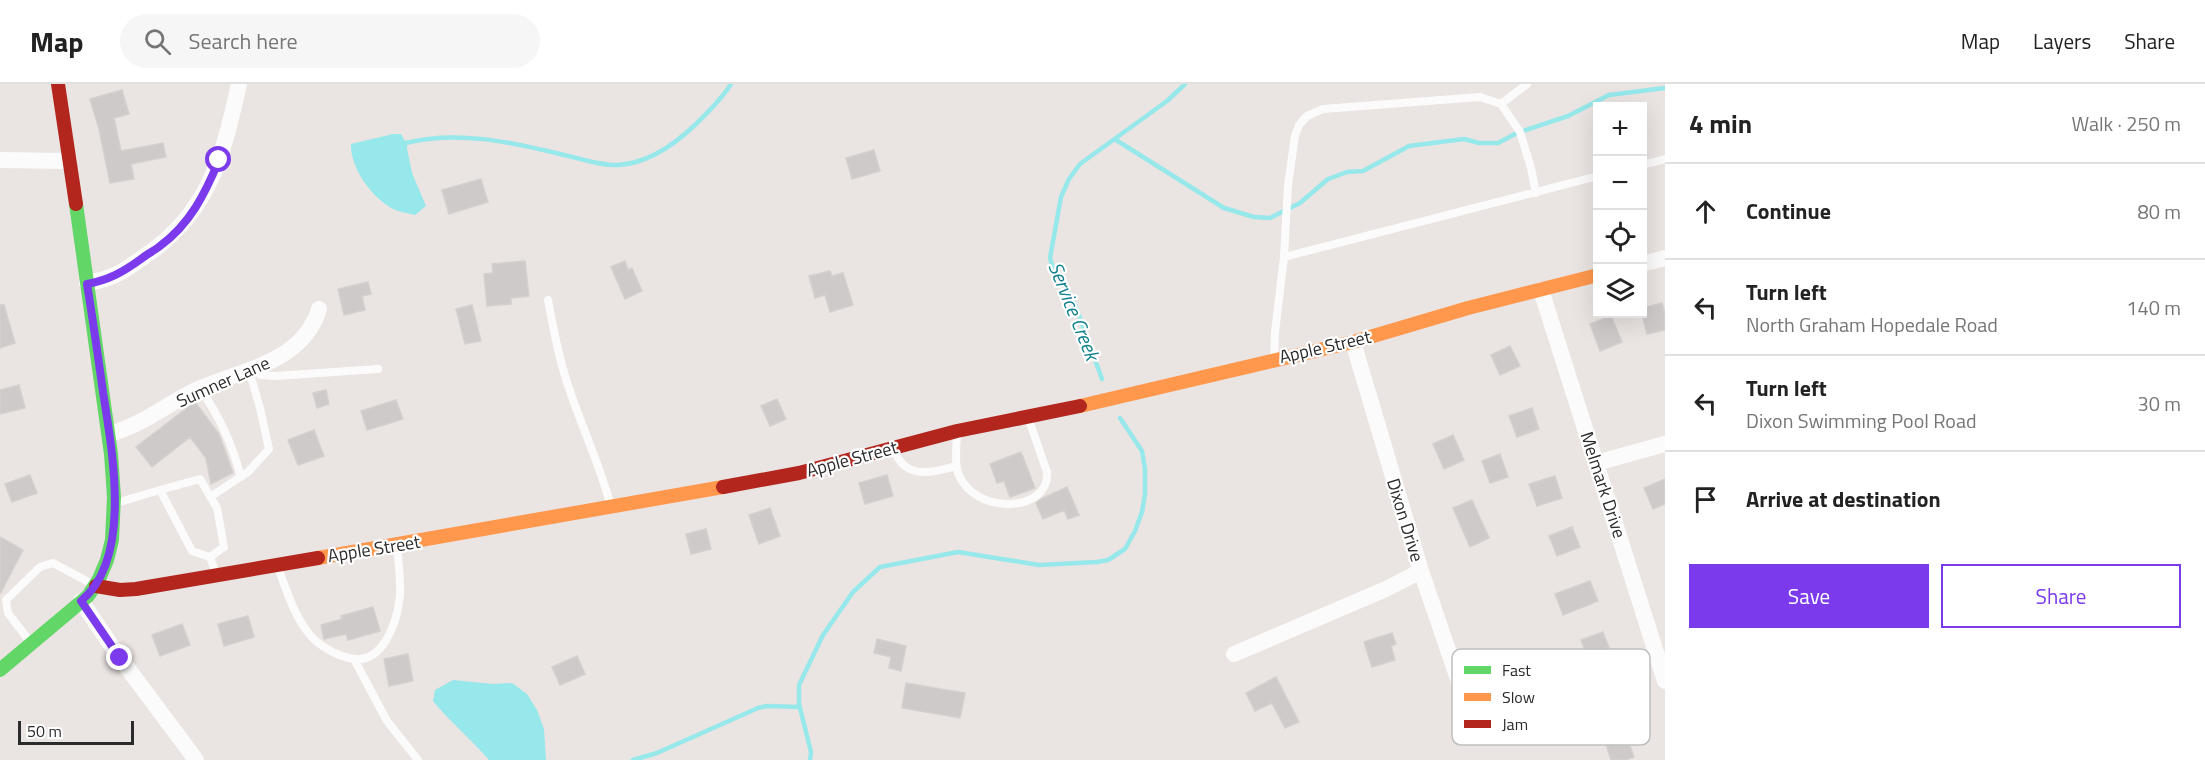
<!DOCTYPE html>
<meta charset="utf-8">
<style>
:root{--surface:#fff;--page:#f6f6f6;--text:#222;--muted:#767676;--line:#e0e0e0;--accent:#7c3aed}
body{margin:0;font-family:"Titillium Web",sans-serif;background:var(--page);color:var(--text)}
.controls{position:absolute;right:18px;top:18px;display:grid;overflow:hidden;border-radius:0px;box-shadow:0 6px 24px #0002}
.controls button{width:54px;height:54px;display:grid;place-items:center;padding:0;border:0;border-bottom:2px solid var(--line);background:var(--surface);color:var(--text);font:30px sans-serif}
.scale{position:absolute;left:18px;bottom:15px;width:116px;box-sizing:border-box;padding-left:6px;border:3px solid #2b2b2b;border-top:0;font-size:16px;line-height:21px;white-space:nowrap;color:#2b2b2b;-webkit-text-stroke:4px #fff;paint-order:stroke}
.stop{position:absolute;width:18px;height:18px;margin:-14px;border:4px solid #7c3aed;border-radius:50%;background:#fff}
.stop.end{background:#7c3aed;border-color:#fff;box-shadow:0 2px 6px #0008}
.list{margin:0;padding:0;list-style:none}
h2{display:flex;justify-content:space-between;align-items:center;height:78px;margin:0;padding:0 24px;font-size:26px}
h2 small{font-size:20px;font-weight:400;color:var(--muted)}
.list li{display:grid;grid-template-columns:39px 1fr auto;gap:18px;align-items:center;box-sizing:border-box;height:96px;padding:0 24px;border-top:2px solid var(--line)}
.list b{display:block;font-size:22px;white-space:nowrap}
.list p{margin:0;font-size:20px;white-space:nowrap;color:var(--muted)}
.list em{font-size:20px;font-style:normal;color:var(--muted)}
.actions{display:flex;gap:12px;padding:18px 24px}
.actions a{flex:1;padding:14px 0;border:2px solid var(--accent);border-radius:0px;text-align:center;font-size:21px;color:var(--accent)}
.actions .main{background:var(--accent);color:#fff}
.icon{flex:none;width:33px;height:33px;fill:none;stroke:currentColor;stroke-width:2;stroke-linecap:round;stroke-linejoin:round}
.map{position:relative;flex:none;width:1665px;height:676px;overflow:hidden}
header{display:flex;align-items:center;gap:36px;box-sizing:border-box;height:84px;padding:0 30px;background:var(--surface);border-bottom:2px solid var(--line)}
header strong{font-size:28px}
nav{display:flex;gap:33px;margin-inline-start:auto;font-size:21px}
.search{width:420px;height:54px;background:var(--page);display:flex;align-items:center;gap:15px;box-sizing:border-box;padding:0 21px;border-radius:33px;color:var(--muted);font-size:22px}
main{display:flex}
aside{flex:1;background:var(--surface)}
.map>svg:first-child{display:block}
.water{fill:#96e8ea}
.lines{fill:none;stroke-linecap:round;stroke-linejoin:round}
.stream{stroke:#96e8ea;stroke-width:4.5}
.building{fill:#cecac9;stroke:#d4d0ce;stroke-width:1.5}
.lane{stroke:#fcfbfb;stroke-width:8}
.street{stroke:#fcfbfb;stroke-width:16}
.fast{stroke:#63d668;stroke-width:14}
.slow{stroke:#ff974d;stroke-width:14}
.jam{stroke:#b3261e;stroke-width:14}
.route{stroke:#7c3aed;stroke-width:8}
.labels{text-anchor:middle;stroke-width:4.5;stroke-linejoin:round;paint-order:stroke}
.street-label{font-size:18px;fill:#2b2b2b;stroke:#fff}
.water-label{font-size:20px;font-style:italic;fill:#0f808d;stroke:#fff}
.key{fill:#fff;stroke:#bfbfbf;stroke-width:1.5}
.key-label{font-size:16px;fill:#2b2b2b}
</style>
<header>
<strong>Map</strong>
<div class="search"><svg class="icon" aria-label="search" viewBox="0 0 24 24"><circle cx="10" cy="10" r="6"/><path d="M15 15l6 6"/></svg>Search here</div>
<nav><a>Map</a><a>Layers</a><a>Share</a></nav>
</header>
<main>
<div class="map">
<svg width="1665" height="676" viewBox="0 0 1665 676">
<rect width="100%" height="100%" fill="#eae4e2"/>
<!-- water -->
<path class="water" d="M393,50h8l5,9 6,30 14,33 -11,9c-7,-2 -16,-3 -22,-6 -21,-11 -43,-41 -42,-65z
M453,596l40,4 19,-1 15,11 10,16 7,19 2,31h-57c-18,-21 -39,-38 -56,-59l2,-11z"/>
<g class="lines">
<!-- stream -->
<path class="stream" d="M1116,56l108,68 30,9 16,1 30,-15 28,-24 19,-7 16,-1 46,-25 55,-7 15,4h19l19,-10 51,-17 41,-21 56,-7
M404,63l2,-4c50,-13 105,-1 154,11 19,4 40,12 59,11 29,-2 56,-21 76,-40 13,-13 26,-25 36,-41
M1102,295l-29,-80 -20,-31 -3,-10 11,-61 8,-18 11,-15 87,-63 18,-17
M633,676l24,-7 101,-45 9,-2 33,1
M810,676l1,-8 -12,-48v-19l24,-50 30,-43 27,-25 78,-15 81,13 58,-3 11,-2 17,-11 10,-18 7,-19 3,-18v-25l-3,-18 -22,-33"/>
</g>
<!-- building -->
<path class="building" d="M122,6l7,24 -15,4 7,33 42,-8 3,14 -35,7 3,15 -24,4 -11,-54 -9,-30z
M874,66l6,21 -28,8 -6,-21z
M481,95l7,23 -39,12 -7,-24z
M525,177l4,35 -18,2v6l-24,2 -3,-32 9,-1 -1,-9z
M625,177l3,9 4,-2 10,23 -17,8 -14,-32z
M830,187l2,5 11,-3 10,32 -23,7 -5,-17 -10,3 -6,-22z
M368,198l3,12 -9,2 3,14 -21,5 -6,-26z
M1662,219l3,11v16l-18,4 -5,-18v-8z
M0,221h4l11,38 -15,5z
M472,221l9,36 -16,3 -9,-35z
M1611,232l11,26 -22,9 -10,-27z
M1510,262l10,20 -20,9 -9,-20z
M19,301l6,23 -25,6v-24z
M326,306l3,14 -12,4 -4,-15z
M777,315l9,20 -16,7 -9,-20z
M396,316l7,19 -36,11 -6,-19z
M195,318l24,32 14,39 -22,11 -5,-26 -16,-21 -38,30 -16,-20z
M1532,324l7,21 -22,8 -8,-21z
M314,346l10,26 -26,9 -10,-25z
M1453,351l11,25 -20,9 -11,-25z
M1021,368l14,36 -25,9 -6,-16 -7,2 -7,-19z
M1500,370l8,23 -18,6 -8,-22z
M30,391l7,18 -25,9 -7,-18z
M887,391l6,21 -28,8 -6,-21z
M1555,392l7,22 -25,8 -8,-22z
M1665,395v25l-12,5 -9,-21z
M1067,403l12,28 -11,4 -4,-9 -21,9 -7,-16 7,-5z
M1472,416l17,38 -19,9 -17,-39z
M770,424l10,28 -21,8 -10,-29z
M1572,443l8,20 -23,9 -8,-20z
M706,445l5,20 -20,5 -5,-20z
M0,453l23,13 -23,44z
M1590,497l8,20 -35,14 -8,-21z
M373,523l7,24 -32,9 -2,-6 -22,5 -3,-14 21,-6 -1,-3z
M248,532l6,21 -30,9 -6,-22z
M182,540l8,21 -30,11 -8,-21z
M1603,548l8,21 -22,8 -8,-21z
M1392,549l4,11 -5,2 4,14 -23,7 -8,-25z
M877,555l29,7 -5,25 -12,-3 2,-11 -17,-4z
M408,570l5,27 -24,5 -5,-27z
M577,572l8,18 -25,11 -8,-18z
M1276,593l23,45 -14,6 -13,-25 -17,8 -9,-18z
M906,599l59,10 -5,25 -58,-10z
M1627,653l7,20 -8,3h-15l-5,-16z"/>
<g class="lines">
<!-- lane -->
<path class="lane" d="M1501,20l26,-20
M1642,81l23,-6
M1284,173l314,-81
M548,216c6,32 12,64 23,94 13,38 30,74 40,113
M1274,275l1,-27 9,-75 4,-72 7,-49 4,-11 8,-9 16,-7 157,-12 21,7 19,28 11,36 5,25
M255,283l5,8 15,1 103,-7
M200,305c20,27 32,55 41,88
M957,348c0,13 -3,29 1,41 16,43 92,40 89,-1l-18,-52
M893,367c4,4 7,12 12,15 13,11 37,4 51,0
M160,406l40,-11 17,29 7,39 -14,10
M210,413l38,-25 21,-23 -9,-41 -11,-38
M116,419l44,-13 32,61 18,6 6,17
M278,484c8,20 15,45 29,63 9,13 26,23 42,27 34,9 48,-36 51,-62 1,-17 -2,-35 -3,-51
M31,559l-23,-30 -2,-13 34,-33 13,-4 41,22
M354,575l33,62 31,39"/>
<!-- street -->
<path class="street" d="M0,76l69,1
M1642,180l23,-6
M87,199c26,-4 37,-12 58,-27 64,-43 78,-100 94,-172
M1541,206l124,391
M1353,258l68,229 39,114
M109,350c32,-8 58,-30 87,-44 44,-20 107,-27 123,-81
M1596,379l69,-19
M81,517l39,57 76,102
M1234,570l152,-65 35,-18"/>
<!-- fast -->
<path class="fast" d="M0,586l88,-74 11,-17 8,-19 5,-20 2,-43 -3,-43 -35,-250"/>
<!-- slow -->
<path class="slow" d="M1080,322l273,-64 115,-34 130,-33
M318,474l405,-71"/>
<!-- jam -->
<path class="jam" d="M58,0l18,120
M723,403l76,-14 158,-42 123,-25
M96,502l24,4 16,-1 182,-31"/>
</g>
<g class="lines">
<!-- route -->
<path class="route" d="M120,574l-39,-57c52,-42 31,-151 22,-209 -5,-36 -10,-72 -16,-108 22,-4 36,-12 54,-25 6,-5 13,-8 19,-13 30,-22 45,-52 59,-86"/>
</g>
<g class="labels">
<!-- street labels -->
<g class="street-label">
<text transform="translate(1325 263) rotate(-13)" y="6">Apple Street</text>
<text transform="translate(223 298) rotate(-24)" y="6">Sumner Lane</text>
<text transform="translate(852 375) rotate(-15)" y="6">Apple Street</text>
<text transform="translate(1603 401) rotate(72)" y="6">Melmark Drive</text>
<text transform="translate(1405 436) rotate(73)" y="6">Dixon Drive</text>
<text transform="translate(374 465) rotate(-9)" y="6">Apple Street</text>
</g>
<!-- water labels -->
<g class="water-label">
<text transform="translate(1074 227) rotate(68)" y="7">Service Creek</text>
</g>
</g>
<!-- legend -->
<rect x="1452" y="565" width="198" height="96" rx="9" class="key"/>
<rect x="1464" y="582" width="27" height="8" fill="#63d668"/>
<rect x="1464" y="609" width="27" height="8" fill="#ff974d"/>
<rect x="1464" y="636" width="27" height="8" fill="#b3261e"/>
<g class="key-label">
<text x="1502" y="592">Fast</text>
<text x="1502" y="619">Slow</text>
<text x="1502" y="646">Jam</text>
</g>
</svg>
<div class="controls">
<button>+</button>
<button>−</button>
<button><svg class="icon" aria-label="locate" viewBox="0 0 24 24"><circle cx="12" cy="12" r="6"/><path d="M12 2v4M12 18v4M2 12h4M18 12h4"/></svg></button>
<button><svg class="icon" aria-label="layers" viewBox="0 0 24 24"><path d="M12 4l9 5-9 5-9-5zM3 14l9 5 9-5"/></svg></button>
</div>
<div class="scale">50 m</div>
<div class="stop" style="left:219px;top:76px"></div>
<div class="stop end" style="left:120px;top:574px"></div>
</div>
<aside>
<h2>4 min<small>Walk · 250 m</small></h2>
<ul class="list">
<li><svg class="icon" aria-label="ahead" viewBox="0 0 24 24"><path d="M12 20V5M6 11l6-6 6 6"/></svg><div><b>Continue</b></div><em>80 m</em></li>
<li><svg class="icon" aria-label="left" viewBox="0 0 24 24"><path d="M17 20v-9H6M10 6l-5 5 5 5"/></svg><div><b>Turn left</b><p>North Graham Hopedale Road</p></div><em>140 m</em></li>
<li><svg class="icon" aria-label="left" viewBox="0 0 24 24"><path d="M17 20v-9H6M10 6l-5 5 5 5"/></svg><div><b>Turn left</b><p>Dixon Swimming Pool Road</p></div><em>30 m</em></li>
<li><svg class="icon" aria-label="arrive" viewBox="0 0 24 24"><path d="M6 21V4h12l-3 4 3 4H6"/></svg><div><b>Arrive at destination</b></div></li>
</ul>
<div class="actions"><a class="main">Save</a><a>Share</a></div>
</aside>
</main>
